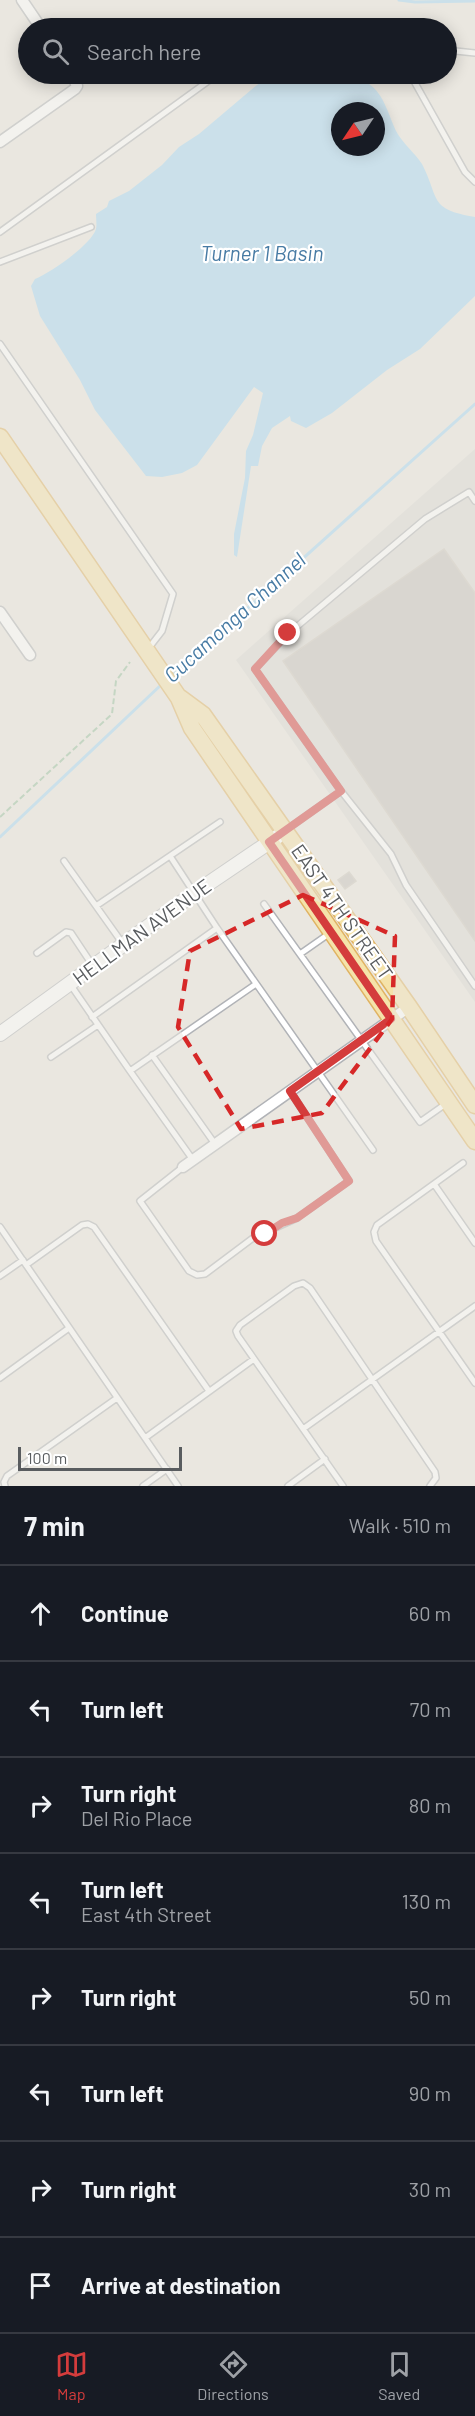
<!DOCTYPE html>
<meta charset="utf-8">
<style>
:root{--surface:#171b24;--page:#242831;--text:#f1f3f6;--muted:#9ea1a6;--line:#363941;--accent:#d43c3c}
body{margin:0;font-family:Barlow,sans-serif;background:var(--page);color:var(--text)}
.compass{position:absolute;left:331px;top:102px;width:54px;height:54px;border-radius:50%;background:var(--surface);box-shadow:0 3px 15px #0003;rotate:235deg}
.scale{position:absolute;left:18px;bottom:15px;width:164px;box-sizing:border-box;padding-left:6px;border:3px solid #595c5f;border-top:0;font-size:16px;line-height:21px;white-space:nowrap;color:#595c5f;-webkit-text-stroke:4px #fff;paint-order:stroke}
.stop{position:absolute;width:18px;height:18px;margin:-14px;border:4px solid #d43c3c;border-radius:50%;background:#fff}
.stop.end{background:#d43c3c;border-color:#fff;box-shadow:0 2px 6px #0008}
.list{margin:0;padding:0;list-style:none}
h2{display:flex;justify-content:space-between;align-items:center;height:78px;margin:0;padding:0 24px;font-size:26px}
h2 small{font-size:20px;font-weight:400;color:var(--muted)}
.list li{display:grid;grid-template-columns:39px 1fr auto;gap:18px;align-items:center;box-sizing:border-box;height:96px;padding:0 24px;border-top:2px solid var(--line)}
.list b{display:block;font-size:22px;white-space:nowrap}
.list p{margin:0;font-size:20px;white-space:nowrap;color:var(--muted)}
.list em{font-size:20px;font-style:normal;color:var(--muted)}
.icon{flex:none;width:33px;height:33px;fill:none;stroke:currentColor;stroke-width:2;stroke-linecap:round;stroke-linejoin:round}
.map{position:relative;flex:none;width:475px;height:1486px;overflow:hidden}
.search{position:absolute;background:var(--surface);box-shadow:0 3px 15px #0003;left:18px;right:18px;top:18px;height:66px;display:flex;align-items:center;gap:15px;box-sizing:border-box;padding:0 21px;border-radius:33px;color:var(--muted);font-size:22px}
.sheet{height:846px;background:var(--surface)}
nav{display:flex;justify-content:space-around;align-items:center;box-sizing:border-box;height:84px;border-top:2px solid var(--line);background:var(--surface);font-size:16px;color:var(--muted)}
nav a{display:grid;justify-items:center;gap:3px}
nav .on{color:var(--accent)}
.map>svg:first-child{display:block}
.industrial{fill:#dcd9d5}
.water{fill:#a6d8f5;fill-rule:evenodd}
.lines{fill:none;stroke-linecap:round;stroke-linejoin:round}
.stream{stroke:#a6d8f5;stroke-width:3}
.building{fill:#c6c2bd;stroke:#cec8bf;stroke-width:1.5}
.service-casing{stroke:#b1b3b7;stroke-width:8}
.minor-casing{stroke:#b1b3b7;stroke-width:13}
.tertiary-casing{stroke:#b1b3b7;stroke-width:16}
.primary-casing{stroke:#e0b363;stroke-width:19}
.path{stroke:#9ac0a1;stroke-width:2;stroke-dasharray:6 3;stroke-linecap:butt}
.service{stroke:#fff;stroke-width:5}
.minor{stroke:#fff;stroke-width:10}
.tertiary{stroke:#fff;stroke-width:14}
.primary{stroke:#f5e3aa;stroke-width:16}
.route{stroke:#d43c3c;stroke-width:8}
.marked{fill:none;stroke:#d62828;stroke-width:4.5;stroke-dasharray:12 8;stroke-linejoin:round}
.labels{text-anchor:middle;stroke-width:4.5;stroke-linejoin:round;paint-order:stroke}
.street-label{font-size:20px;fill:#595c5f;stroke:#fff}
.water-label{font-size:21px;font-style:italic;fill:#477ba4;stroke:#fff}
</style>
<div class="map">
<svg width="475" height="1486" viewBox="0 0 475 1486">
<rect width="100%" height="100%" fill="#eae7e0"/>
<!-- industrial -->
<path class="industrial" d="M475,449v553l-239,-342z"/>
<!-- water -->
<path class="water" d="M274,74c30,0 68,-7 95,10 15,10 20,32 27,47 7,13 19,22 26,33 18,35 6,45 53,53v79l-55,53 -33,21 -55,43 -26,15 -15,-7 -1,-5 -18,12 -10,18 -4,20h-7l-14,91 -3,-2v-21l11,-56 1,-27 7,-16 10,-42 -9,-6 -57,78 -15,8 -20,4 -16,-1 -51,-66 -15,-30 -40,-64 -9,-30 4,-7c15,-6 56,-34 61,-50 1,-4 0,-11 0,-15l11,-7 2,-6 20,-10 33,-26 17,-18 20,-13 58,-49zM340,111h36v36h-36z"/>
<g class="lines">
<!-- stream -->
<path class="stream" d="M399,0l16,2 60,-1
M172,676l303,-272
M0,837l162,-153"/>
</g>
<!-- building -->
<path class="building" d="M444,549l31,44v348l-192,-280z
M349,872l7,9 -11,8 -7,-9z"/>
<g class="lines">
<defs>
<path id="service" d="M446,50l29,3
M410,74l55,98 10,10
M0,232l218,-158
M0,262l91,-35
M0,344l173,250 -11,37 -14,18
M341,791l-86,-122 33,-35 137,-115 44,-27 6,9
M286,830l55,-39 50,63 15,31 69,101
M170,856l47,72 156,222
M64,861l59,83
M264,904l156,218 27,-19
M96,906l124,-84
M37,953l29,-21 5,1 22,33
M300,954l30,-21
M70,984l60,87
M92,1017l125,-89
M152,1055l63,89
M51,1057l47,-32
M193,1160l-63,-89 126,-87
M463,1163l-86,62 -3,7 2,9 99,142
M183,1167l-43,34 49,70 8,4 8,-1 48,-36 44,-20 52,-37 -59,-90
M434,1184l41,59
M0,1227l178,259
M26,1265l56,-40 6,-1 6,3 115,164
M0,1276l23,-16
M0,1378l69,-50
M303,1429l172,-123
M145,1438l109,-79
M5,1486l-1,-4 3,-6 110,-78
M143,1486l24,-17
M288,1486l37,-27
M343,1486l-105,-150 -2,-5 4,-6 54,-39 9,-3 7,5 125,184 1,6 -6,8"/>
<path id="minor" d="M22,0l19,28
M0,142l75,-53 2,-3 -5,-12
M0,612l30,43
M183,1167l226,-160"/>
<path id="tertiary" d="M0,1034l193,-140 84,-57"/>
<path id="primary" d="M0,437l179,261 13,30 283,413
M180,698l23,17 206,292 66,98"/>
</defs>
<!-- service casing -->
<use href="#service" class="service-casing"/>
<!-- minor casing -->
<use href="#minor" class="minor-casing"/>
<!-- tertiary casing -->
<use href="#tertiary" class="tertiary-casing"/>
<!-- primary casing -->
<use href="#primary" class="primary-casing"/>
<!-- path -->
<path class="path" d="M0,817l112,-103 4,-33 14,-19"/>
<!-- service -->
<use href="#service" class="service"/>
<!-- minor -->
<use href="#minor" class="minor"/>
<!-- tertiary -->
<use href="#tertiary" class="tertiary"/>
<!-- primary -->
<use href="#primary" class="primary"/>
</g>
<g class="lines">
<!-- route -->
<path class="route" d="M265,1234l17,-11 15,-5 52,-37 -59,-90 101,-72 -122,-177 72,-51 -86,-122 33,-36"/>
</g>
<!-- marked area -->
<path d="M0 0H475V1486H0ZM303,895l92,41 -3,83 -70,94 -81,16 -63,-102 12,-76z" fill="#eae7e0" fill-opacity=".55" fill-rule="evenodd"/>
<path class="marked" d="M303,895l92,41 -3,83 -70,94 -81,16 -63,-102 12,-76z"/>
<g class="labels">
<!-- street labels -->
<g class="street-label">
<text transform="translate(342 912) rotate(55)" y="7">EAST 4TH STREET</text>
<text transform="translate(142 932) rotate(-36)" y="7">HELLMAN AVENUE</text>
</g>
<!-- water labels -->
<g class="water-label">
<text x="262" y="261">Turner 1 Basin</text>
<text transform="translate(235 618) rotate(-42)" y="7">Cucamonga Channel</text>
</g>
</g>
</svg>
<svg class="compass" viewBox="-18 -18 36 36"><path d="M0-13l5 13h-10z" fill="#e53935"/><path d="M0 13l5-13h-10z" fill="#9ea1a6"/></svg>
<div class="scale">100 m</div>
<div class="stop" style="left:265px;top:1234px"></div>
<div class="stop end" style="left:288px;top:633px"></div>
<div class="search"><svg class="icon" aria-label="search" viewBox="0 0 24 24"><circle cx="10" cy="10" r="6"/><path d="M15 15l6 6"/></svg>Search here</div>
</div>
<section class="sheet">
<h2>7 min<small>Walk · 510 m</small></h2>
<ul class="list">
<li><svg class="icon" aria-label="ahead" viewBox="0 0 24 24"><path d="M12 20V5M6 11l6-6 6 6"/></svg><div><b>Continue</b></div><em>60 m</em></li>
<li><svg class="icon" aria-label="left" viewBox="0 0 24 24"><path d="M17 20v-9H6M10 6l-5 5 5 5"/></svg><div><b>Turn left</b></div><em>70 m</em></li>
<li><svg class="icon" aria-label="right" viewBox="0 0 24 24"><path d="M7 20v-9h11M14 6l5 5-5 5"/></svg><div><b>Turn right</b><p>Del Rio Place</p></div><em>80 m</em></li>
<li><svg class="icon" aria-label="left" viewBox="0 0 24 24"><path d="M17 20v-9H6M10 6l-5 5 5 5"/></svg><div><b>Turn left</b><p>East 4th Street</p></div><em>130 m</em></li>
<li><svg class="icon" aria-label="right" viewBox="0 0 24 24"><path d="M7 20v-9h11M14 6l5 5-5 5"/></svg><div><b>Turn right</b></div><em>50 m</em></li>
<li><svg class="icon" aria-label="left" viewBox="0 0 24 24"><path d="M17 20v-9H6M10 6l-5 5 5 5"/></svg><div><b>Turn left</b></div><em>90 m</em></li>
<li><svg class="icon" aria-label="right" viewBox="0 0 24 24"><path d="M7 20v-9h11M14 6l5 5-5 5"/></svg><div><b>Turn right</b></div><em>30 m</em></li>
<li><svg class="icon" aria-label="arrive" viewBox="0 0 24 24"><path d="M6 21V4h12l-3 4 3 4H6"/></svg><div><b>Arrive at destination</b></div></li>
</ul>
</section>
<nav>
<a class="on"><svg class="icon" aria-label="map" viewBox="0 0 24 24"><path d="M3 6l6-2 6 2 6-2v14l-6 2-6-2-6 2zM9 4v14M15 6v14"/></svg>Map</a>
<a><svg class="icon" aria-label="directions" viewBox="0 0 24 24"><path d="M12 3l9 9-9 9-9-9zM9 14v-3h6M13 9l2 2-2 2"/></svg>Directions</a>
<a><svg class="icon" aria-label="saved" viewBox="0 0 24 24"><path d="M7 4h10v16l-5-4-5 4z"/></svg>Saved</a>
</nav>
